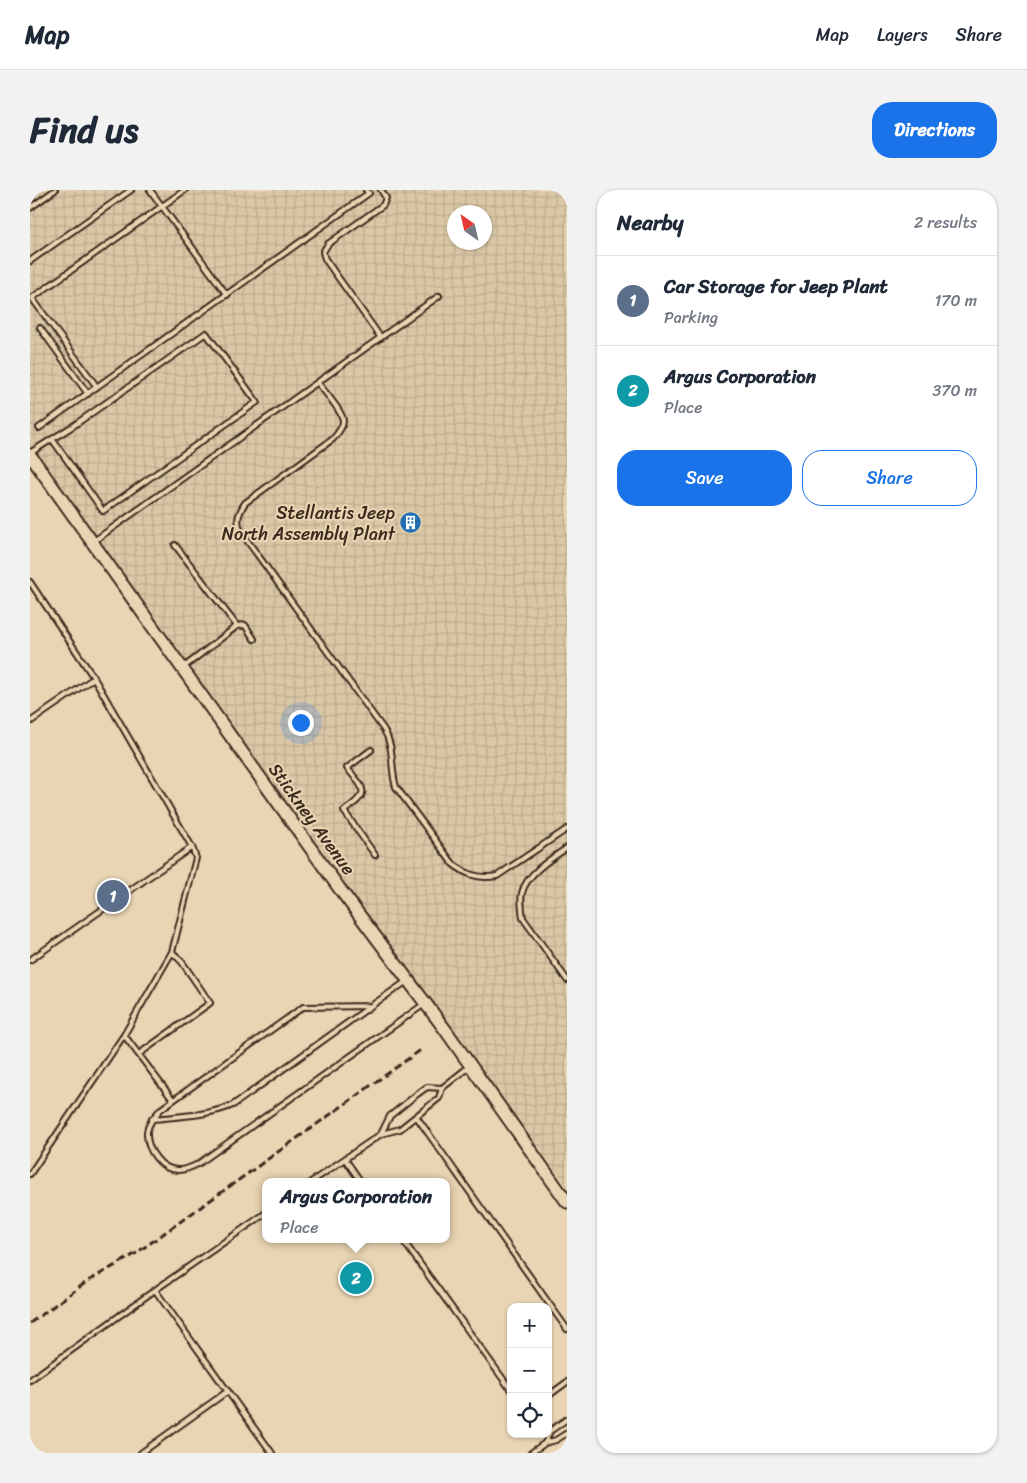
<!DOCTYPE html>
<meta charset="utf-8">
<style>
:root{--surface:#fff;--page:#f2f2f3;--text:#1f2937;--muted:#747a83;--line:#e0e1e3;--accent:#1a73e8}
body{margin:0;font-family:Sriracha,sans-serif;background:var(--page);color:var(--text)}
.controls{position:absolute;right:15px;bottom:15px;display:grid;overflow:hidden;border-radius:10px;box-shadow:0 1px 4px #0004}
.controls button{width:45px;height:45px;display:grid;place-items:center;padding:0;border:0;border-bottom:1px solid var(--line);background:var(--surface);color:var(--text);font:25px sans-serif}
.compass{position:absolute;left:417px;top:15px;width:45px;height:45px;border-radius:50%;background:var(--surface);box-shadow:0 1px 4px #0004;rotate:326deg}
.you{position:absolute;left:270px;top:532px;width:18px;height:18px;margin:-12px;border:4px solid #fff;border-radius:50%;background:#1a73e8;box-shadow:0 0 0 8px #1a73e833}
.badge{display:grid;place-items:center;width:32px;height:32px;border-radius:50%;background:var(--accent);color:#fff;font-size:16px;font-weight:700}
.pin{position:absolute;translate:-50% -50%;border:2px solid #fff;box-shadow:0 1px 5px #0006}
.popup{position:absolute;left:232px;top:988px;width:188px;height:65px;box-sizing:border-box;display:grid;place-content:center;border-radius:10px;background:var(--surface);filter:drop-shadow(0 1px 4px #0005);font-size:16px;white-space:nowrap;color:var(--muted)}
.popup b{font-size:19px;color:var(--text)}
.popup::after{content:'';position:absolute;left:50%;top:100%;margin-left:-10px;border:10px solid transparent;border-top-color:var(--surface)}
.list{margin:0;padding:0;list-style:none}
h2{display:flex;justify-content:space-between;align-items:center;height:65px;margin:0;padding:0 20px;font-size:21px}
h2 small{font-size:16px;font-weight:400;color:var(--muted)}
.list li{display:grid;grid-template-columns:32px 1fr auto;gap:15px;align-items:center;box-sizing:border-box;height:90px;padding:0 20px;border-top:1px solid var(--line)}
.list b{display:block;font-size:19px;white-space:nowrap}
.list p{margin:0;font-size:16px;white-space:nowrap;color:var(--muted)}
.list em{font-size:16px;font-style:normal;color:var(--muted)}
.actions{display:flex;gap:10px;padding:15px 20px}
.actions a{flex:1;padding:11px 0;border:1px solid var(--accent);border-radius:20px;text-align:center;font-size:18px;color:var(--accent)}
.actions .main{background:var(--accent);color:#fff}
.icon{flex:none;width:28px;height:28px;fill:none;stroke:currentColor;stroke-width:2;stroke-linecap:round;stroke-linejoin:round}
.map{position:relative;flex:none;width:537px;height:1263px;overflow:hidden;border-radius:20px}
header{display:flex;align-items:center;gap:30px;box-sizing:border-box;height:70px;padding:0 25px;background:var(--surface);border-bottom:1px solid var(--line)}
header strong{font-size:24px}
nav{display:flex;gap:28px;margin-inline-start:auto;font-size:18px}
.intro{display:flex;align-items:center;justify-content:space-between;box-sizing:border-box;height:120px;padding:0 30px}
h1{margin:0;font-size:35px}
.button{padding:12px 22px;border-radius:20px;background:var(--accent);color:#fff;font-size:18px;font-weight:700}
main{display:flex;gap:30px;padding:0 30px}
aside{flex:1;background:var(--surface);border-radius:20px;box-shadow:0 1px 4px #0004}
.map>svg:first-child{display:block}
.industrial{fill:url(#industrial-grid);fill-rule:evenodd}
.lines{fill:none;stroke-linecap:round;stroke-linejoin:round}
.lane-casing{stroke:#3b2a1e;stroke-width:8}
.secondary-casing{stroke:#3b2a1e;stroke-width:15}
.lane{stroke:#e9d5b3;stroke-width:4}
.secondary{stroke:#e9d5b3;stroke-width:11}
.rail{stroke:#3b2a1e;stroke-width:3;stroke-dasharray:8 4;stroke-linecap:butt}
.labels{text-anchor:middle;stroke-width:4;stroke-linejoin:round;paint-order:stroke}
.poi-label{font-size:18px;fill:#3b2a1e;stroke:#e9d5b3;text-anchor:end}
.street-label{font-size:18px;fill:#3b2a1e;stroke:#e9d5b3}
</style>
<header>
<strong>Map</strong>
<nav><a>Map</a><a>Layers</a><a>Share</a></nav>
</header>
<div class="intro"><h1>Find us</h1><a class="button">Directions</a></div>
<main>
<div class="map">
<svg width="537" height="1263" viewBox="0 0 537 1263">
<defs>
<pattern id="industrial-grid" width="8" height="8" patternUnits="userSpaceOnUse" patternTransform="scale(1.25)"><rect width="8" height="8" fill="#dac7a6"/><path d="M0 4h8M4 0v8" fill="none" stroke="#bcab8e"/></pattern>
</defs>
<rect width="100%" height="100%" fill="#e9d5b3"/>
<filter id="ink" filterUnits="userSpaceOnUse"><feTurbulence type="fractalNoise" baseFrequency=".02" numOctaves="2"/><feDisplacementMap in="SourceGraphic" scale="10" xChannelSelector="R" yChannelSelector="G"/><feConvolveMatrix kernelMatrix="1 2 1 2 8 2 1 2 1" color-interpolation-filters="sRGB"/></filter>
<g filter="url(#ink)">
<!-- industrial -->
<path class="industrial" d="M0,0h537v996l-322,-431 -215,-297zM424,22h30v30h-30z"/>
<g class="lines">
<defs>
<path id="lane" d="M120,0l77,105
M0,18l25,-18
M0,71l101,-71
M10,138l48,66
M351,148l-56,-79 -2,-7 5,-8 55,-39 3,-7 -5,-8
M288,193c6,8 25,29 25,38 0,7 -6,13 -10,18l-88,64c-7,11 -9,18 -4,29l143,198c11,18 6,38 12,57l57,77c14,11 26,15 44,12l70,-47
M67,197l-65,-89 153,-108
M9,238l330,-235 -3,-3
M0,263l43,-27 133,-93 51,69 -154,109 -51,-72
M64,351l345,-245
M145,355l62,81 -53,41
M0,392l64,96 98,169 4,11 -24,94 -48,83 -94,139
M207,436l8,-1 9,14
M0,532l64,-44
M341,560l-24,18c19,23 23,24 -3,43l31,44
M537,658c-15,10 -41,26 -45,45 -2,8 0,17 1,25l44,62
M0,770l162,-113
M377,791l-36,25 -68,1 -142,102c-6,7 -13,14 -14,23 -1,17 14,39 32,38 7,0 13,-3 19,-6l225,-159
M94,845l49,65
M109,864l71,-51 -28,-41 -10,-10
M386,926l151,213
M122,929c28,-3 55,-3 81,-14l138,-99
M351,944l9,-18 26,-21 11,-8 15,1 28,-22
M315,969l16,23
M281,992l70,-48 19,-5 39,-31 3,-10
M372,1049l109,151
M125,1100l117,163
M0,1190l125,-90 111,-77
M518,1206l19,-14
M515,1253l5,-12 17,-12
M111,1263l87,-62
M501,1263l14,-10 11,-3 11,-7"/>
<path id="secondary" d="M0,265l309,433 105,140 123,174"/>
</defs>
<!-- lane casing -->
<use href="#lane" class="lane-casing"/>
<!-- secondary casing -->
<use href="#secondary" class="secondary-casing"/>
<!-- lane -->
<use href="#lane" class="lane"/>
<!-- secondary -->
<use href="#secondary" class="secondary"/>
<!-- rail -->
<path class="rail" d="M0,1133l58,-42 47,-27 287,-205"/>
</g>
</g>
<!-- icons -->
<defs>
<symbol id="building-disc" viewBox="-11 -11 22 22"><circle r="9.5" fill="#1f6fb2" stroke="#e9d5b3"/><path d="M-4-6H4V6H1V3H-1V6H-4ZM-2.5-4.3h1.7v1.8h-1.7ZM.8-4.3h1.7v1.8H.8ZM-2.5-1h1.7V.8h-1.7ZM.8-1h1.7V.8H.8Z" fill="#fff"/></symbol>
</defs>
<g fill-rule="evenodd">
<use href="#building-disc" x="368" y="320" width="25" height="25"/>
</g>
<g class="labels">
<!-- poi labels -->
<g class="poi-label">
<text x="365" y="329">Stellantis Jeep<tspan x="365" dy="21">North Assembly Plant</tspan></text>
</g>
<!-- street labels -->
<g class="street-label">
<text transform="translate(282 629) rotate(54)" y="6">Stickney Avenue</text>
</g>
</g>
</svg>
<div class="controls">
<button>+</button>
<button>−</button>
<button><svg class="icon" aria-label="locate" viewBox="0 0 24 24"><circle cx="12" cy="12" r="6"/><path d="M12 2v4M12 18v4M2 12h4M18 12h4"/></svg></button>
</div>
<svg class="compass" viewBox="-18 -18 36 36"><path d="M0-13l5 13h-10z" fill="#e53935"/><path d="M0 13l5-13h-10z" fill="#747a83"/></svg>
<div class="you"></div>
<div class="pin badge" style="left:83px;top:706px;background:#5c6f8a">1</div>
<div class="pin badge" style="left:326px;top:1088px;background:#0f9aa8">2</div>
<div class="popup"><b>Argus Corporation</b>Place</div>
</div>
<aside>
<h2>Nearby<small>2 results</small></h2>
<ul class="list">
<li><span class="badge" style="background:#5c6f8a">1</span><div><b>Car Storage for Jeep Plant</b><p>Parking</p></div><em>170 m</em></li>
<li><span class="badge" style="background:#0f9aa8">2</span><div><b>Argus Corporation</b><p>Place</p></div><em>370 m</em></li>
</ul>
<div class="actions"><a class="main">Save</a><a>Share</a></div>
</aside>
</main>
